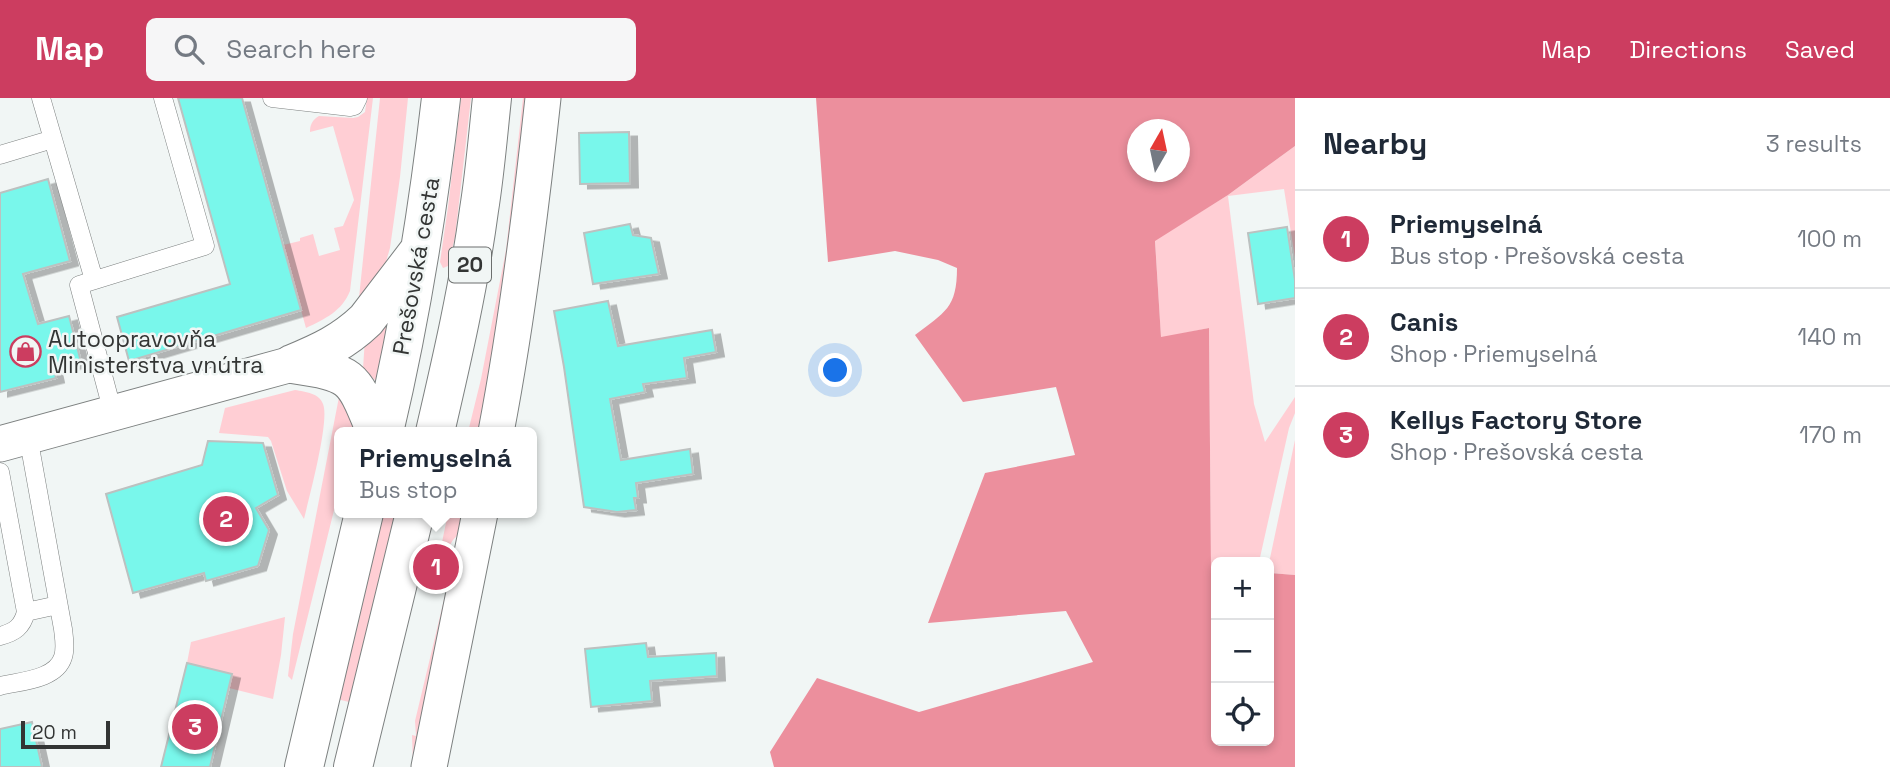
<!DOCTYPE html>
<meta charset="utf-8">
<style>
:root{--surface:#fff;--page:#f6f6f7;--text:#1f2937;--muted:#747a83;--line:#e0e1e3;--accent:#cc3d60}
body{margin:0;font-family:"Space Grotesk",sans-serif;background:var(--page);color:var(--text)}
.controls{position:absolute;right:21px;bottom:21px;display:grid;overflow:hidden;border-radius:10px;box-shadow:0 4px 10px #0003}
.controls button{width:63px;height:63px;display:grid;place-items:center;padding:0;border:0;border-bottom:2px solid var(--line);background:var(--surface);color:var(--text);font:35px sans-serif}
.compass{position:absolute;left:1127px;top:21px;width:63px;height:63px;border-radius:50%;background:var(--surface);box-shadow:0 4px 10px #0003;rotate:9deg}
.scale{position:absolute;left:21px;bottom:18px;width:89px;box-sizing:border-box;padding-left:7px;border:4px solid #333534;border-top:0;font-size:19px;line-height:24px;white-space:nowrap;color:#333534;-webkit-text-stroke:5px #f1f6f5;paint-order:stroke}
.you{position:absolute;left:836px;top:273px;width:24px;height:24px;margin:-18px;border:5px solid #fff;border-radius:50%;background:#1a73e8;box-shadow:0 0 0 10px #1a73e833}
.badge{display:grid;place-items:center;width:46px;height:46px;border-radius:50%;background:var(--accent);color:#fff;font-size:23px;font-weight:700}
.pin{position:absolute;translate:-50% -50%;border:4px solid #fff;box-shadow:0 2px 7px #0006}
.popup{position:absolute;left:334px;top:329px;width:203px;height:91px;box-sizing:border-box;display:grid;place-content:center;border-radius:10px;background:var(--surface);filter:drop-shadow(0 2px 5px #0005);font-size:23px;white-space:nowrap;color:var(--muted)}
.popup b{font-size:26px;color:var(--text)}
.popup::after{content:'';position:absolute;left:50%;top:100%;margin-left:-14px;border:14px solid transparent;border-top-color:var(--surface)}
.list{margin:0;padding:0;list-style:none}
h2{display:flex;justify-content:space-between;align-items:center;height:91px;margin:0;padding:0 28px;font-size:30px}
h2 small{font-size:23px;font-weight:400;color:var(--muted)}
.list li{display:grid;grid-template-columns:46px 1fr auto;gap:21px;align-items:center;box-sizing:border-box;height:98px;padding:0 28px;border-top:2px solid var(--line)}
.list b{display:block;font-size:26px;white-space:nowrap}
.list p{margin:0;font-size:23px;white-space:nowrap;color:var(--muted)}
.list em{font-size:23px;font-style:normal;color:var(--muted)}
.icon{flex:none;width:38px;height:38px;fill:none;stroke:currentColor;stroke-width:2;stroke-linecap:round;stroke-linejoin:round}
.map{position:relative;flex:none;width:1295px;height:669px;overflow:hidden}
header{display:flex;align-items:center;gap:42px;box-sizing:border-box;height:98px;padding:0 35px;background:var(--accent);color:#fff}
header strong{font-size:33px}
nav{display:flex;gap:38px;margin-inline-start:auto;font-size:24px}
.search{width:490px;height:63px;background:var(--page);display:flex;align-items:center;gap:18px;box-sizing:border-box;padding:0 24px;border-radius:10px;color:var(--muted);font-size:26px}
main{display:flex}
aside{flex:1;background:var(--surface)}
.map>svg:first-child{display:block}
.green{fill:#ffced4}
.forest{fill:#ec8f9d;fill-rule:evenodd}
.building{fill:#79f7eb;stroke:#bcc1c0;stroke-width:2;filter:url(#shadow)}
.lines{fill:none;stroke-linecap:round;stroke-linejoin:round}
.lane-casing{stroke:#7d8180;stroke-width:19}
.street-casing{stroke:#7d8180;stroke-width:37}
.highway-casing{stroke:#7d8180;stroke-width:40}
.lane{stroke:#fff;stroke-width:18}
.street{stroke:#fff;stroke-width:35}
.highway{stroke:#fff;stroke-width:38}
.labels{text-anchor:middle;stroke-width:5;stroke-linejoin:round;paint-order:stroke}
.shield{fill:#f1f6f5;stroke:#6c6f6e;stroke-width:2}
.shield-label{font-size:21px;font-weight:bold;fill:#333534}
.street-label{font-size:23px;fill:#333534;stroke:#f1f6f5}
.poi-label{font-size:23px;fill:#333534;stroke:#f1f6f5;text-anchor:start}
</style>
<header>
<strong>Map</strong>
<div class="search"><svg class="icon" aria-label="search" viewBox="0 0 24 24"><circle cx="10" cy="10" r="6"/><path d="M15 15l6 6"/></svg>Search here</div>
<nav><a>Map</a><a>Directions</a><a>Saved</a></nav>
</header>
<main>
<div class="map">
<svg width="1295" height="669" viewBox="0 0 1295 669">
<defs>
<filter id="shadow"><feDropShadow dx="8" dy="4.5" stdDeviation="0" flood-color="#0004"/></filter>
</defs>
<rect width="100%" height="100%" fill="#f1f6f5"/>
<!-- green -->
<path class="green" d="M367,0h6l-23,193c-8,20 -25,28 -44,37l-23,-83 17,-4v-3l13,-4 6,22 21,-6 -6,-22 9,-2 11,-26 -21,-74 -23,6c0,-7 2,-12 9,-16l34,2 5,-1 7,-5z
M380,0h28l-8,79 -10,71 -7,24 -25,35z
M461,0h10l-16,139 -7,29 -5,2 -3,-6 8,-55z
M523,0h10l-46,334h-19l13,-53 25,-129z
M1295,48v112l-11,-69 -56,7 26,208 11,38 30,-45v16l-6,15 -30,134h-43v7l-5,-1 -2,-240 -48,10 -6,-98 73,-45z
M394,206l-17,78 -14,-13 2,-31z
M295,292c11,2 24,3 28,14 7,16 -14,94 -19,115l-17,-28 -16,-50 -3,-4 -49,-4 6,-25z
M339,299l13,21v14h-12v54l-48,194 -4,-4 5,-42z
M1295,342v135l-26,-2v-10z
M382,415h13l-46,189 -12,-3z
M448,415h24l-8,15 -11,12 -13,21 -1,-4z
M452,468l-39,200 -1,-31 4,1 -1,-15z
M285,519l-4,38 -8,44 -44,-11 3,-14 -45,-11 4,-21z"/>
<!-- forest -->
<path class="forest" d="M816,0h479v48l-67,49 -73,46 6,96 48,-9 2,240 5,1v172h53v-168l26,2v192h-521l-4,-15 47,-74 102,34 174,-50 -27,-51 -138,12 57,-150 90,-18 -19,-68 -93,15 -48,-67c30,-23 42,-27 42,-67l-19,-8 -43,-9 -67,11zM1138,32h42v42h-42z"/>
<!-- building -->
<path class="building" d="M178,0h64l59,212 -172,51 -12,-44 113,-33z
M629,34l1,51 -50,1 -1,-51z
M48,81l22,82 -47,13 15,50 31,-8 12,46 -27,7 2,9 -56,14v-199z
M630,126l3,11 18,3 8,36 -66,10 -9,-51z
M1287,129l8,53v18l-37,6 -10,-71z
M608,203l10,45 94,-16 4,22 -32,6 3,20 -44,6 2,8 -35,7 11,61 69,-11 3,25 -57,9 2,15h-4l2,12 -19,2 -33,-5 -20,-140 -10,-56z
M208,343l55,2 15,52 -22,13 13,22 -11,36 -52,15 -2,-8 -71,20 -27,-99 96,-29z
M646,545l2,14 68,-4 1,23 -67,5 2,20 -61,6 -6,-58z
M187,565l45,11 -22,93h-49z
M32,624l10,45h-42v-38z"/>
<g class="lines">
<defs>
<path id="lane" d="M41,0l53,182
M272,0l78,9 4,-1 4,-8
M0,57l53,-16
M113,315l-34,-128 126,-39 -42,-148
M0,374l26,140c-4,15 -11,20 -26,24
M26,514l32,-7
M0,588c20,-5 56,-6 63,-29 3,-9 1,-19 0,-28l-35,-193"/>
<path id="street" d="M496,334c21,-110 35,-222 47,-334
M0,346l292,-80
M429,669l51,-254"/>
<path id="highway" d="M292,266c29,-12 51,-22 74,-44l52,-68
M292,266c62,9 61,12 84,68
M384,334c26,-110 44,-221 57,-334
M435,334c17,-73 34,-147 44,-222 6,-37 9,-75 13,-112
M304,669l60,-254
M353,669l62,-254"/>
</defs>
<!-- lane casing -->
<use href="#lane" class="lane-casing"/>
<!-- street casing -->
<use href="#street" class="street-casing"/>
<!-- highway casing -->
<use href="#highway" class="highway-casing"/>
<!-- lane -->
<use href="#lane" class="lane"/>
<!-- street -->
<use href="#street" class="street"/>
<!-- highway -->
<use href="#highway" class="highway"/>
</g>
<!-- icons -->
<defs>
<symbol id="shop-ring" viewBox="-11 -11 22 22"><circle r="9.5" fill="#f1f6f5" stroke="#cc3d60" stroke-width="1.5"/><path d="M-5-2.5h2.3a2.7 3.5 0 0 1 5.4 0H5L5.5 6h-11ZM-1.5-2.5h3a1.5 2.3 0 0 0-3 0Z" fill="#cc3d60"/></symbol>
</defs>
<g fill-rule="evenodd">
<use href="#shop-ring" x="8" y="236" width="35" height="35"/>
</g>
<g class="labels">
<!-- shield labels -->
<rect class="shield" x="449" y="149.5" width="42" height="35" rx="5"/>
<g class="shield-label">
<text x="470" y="174">20</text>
</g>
<!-- street labels -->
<g class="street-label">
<text transform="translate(416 168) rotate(-80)" y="8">Prešovská cesta</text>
</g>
<!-- poi labels -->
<g class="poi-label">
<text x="48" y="249">Autoopravovňa<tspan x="48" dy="26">Ministerstva vnútra</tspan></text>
</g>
</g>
</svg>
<div class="controls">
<button>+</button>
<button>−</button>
<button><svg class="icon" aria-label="locate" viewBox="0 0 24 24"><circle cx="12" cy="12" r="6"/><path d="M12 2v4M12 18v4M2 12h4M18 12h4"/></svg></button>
</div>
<svg class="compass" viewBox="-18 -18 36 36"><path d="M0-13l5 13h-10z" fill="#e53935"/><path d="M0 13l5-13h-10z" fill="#747a83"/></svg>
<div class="scale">20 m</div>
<div class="you"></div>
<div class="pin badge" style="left:436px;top:469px">1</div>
<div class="popup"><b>Priemyselná</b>Bus stop</div>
<div class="pin badge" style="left:226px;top:421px">2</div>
<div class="pin badge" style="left:195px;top:629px">3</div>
</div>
<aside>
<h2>Nearby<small>3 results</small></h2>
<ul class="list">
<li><span class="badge">1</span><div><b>Priemyselná</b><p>Bus stop · Prešovská cesta</p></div><em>100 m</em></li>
<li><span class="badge">2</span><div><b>Canis</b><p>Shop · Priemyselná</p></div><em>140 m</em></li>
<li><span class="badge">3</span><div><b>Kellys Factory Store</b><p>Shop · Prešovská cesta</p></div><em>170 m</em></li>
</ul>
</aside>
</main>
